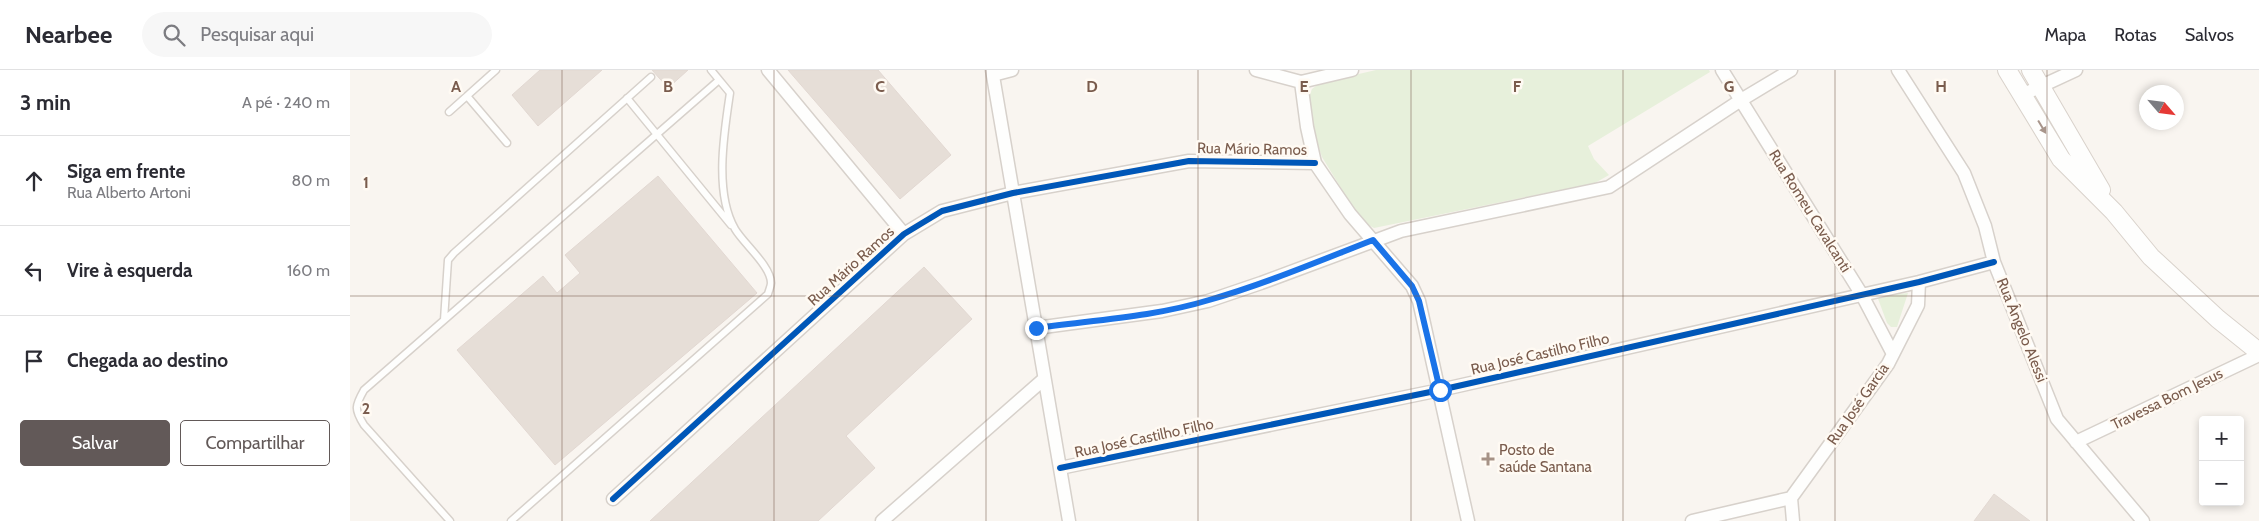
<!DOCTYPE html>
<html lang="pt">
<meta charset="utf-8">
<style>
:root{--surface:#fff;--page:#f7f7f7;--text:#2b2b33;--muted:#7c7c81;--line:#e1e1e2;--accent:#625958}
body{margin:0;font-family:Cabin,sans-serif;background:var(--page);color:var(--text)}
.controls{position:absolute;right:15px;bottom:15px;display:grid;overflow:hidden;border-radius:5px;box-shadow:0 2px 8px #0003}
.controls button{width:45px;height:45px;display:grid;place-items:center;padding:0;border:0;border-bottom:1px solid var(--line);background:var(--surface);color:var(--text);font:25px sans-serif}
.compass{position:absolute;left:1789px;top:15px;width:45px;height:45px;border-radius:50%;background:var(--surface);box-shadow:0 2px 8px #0003;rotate:118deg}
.stop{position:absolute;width:15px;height:15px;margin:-11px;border:4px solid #1a73e8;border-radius:50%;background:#fff}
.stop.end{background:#1a73e8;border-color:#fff;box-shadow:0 1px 5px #0008}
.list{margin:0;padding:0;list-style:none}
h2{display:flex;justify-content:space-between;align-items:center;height:65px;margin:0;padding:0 20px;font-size:21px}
h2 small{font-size:16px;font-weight:400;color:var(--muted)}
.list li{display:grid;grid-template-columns:32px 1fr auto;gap:15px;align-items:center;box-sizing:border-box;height:90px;padding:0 20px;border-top:1px solid var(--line)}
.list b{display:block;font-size:19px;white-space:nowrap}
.list p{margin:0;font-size:16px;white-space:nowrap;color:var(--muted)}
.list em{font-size:16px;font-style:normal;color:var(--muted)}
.actions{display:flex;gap:10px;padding:15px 20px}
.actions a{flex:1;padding:11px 0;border:1px solid var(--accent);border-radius:5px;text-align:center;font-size:18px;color:var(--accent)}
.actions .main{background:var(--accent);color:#fff}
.icon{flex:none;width:28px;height:28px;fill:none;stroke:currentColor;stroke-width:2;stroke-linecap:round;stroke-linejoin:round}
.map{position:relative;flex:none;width:1909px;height:451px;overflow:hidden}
header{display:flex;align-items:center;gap:30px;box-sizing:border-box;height:70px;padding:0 25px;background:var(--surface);border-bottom:1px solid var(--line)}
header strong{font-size:24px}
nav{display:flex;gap:28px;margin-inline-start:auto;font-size:18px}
.search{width:350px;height:45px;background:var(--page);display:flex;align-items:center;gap:12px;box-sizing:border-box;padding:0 18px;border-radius:28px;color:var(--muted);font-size:19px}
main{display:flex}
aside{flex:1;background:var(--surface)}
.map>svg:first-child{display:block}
.green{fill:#e7f0db}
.building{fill:#e6ded7;stroke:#e2d8d2}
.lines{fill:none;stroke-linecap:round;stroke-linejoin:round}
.lane-casing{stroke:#d7d1cb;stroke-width:9}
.street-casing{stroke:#d7d1cb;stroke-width:15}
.secondary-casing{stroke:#d9d2cb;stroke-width:20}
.lane{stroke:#fefefd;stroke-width:6}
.street{stroke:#fefefd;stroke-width:12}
.secondary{stroke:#fefefd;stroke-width:18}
.cycleway-casing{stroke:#fffaf3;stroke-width:9}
.cycleway{stroke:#0057b8;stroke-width:6}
.oneway{fill:#a8958b}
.route{stroke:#1a73e8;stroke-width:6}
.grid{fill:none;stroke:#7a5c4d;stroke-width:1;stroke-opacity:0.55}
.poi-dot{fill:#a69286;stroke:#fffaf3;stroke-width:2}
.labels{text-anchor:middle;stroke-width:5;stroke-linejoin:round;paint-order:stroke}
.street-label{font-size:15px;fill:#7a5c4d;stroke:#fffaf3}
.poi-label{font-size:15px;fill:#7a5c4d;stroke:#fffaf3;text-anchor:start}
.grid-label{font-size:16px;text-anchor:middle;font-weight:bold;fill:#7a5c4d;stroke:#fffaf3;stroke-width:5;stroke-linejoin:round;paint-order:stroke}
</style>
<header>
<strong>Nearbee</strong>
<div class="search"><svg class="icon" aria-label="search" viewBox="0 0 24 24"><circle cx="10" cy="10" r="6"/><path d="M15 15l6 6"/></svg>Pesquisar aqui</div>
<nav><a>Mapa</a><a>Rotas</a><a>Salvos</a></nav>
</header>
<main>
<aside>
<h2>3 min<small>A pé · 240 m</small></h2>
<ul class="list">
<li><svg class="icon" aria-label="ahead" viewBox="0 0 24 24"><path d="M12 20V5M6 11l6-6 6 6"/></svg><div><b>Siga em frente</b><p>Rua Alberto Artoni</p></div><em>80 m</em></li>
<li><svg class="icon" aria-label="left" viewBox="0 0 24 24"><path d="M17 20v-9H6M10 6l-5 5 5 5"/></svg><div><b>Vire à esquerda</b></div><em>160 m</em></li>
<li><svg class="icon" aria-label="arrive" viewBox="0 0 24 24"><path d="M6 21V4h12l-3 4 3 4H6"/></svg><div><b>Chegada ao destino</b></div></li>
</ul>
<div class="actions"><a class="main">Salvar</a><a>Compartilhar</a></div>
</aside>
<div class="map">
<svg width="1909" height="451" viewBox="0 0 1909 451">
<rect width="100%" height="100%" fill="#f9f5f0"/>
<!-- green -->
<path class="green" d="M1026,0h333l1,2 -122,74 6,13 15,16 -14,8 -221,45 -13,-7 -39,-64 -11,-33 -2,-27 3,-8 8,-6z
M1558,223l-11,34h-6l-4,-4 -10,-27z"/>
<!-- building -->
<path class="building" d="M190,0h62l-64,56 -26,-31z
M302,0h36l-20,18z
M438,0h90l73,85 -51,44z
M308,106l99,117 -202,172 -98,-115 86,-74 14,17 23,-20 -15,-18z
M574,197l48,52 -126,117 29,32 -57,53h-168z
M1644,424l36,27h-56z"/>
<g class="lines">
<defs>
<path id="lane" d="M117,26l40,47
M277,28l104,127
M99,42l47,-42
M94,250l4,-60 6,-7 197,-176
M100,451l-86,-96c-10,-16 -9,-19 0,-35l355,-310
M161,451l257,-227c1,-4 3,-8 3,-11 0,-17 -28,-40 -36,-54 -21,-36 -11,-96 -5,-136l-19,-23"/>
<path id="street" d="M418,0l136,164
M642,0l77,451
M906,0l45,12 51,-12
M1372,0l140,225 31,59
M1548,0l66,103 21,53 9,36 63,157 86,102
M643,5l19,-5
M951,12l6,45 8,36 35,51 62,72 7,15 49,220
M1672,25l54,-25
M686,258l126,-17 46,-10 53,-18 140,-52 208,-44 132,-87 50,-30
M1726,372l183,-87
M710,398l380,-78 479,-108 75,-20
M263,429l291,-265 38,-23 71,-18 176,-32 126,2
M532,451l162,-142
M1342,451l99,-23
M1443,451l-2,-23 97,-134 30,-59 1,-23"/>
<path id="secondary" d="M1657,0l54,89 53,53 37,45 67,62 41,33
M1681,0l70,120"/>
</defs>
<!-- lane casing -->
<use href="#lane" class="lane-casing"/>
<!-- street casing -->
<use href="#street" class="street-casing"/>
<!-- secondary casing -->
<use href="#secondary" class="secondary-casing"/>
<!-- lane -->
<use href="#lane" class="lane"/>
<!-- street -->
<use href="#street" class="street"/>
<!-- secondary -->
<use href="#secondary" class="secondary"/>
<defs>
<path id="cycleway" d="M710,398l380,-78 479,-108 75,-20
M263,429l291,-265 38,-23 71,-18 176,-32 126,2"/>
</defs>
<!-- cycleway casing -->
<use href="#cycleway" class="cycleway-casing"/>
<!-- cycleway -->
<use href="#cycleway" class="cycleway"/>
</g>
<!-- one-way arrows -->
<defs><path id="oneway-solid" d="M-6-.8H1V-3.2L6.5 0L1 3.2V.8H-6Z" transform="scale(1.25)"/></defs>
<use class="oneway" href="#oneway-solid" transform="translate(1692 57) rotate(59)"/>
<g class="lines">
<!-- route -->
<path class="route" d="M686,258c57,-8 118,-11 173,-28 56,-16 110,-39 164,-60l39,46 7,15 21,89"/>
</g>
<!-- grid -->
<path class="grid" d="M212,0v451M424,0v451M636,0v451M848,0v451M1061,0v451M1273,0v451M1485,0v451M1697,0v451M0,226h1909"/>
<!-- markers -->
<path class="poi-dot" d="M1135.5 381.5h5v5h5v5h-5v5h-5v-5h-5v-5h5z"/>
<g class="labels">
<!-- street labels -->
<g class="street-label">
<text transform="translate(902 79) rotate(1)" y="5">Rua Mário Ramos</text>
<text transform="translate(1460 141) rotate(58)" y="5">Rua Romeu Cavalcanti</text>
<text transform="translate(501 196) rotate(-42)" y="5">Rua Mário Ramos</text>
<text transform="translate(1672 260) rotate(68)" y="5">Rua Ângelo Alessi</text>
<text transform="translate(1190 284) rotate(-13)" y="5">Rua José Castilho Filho</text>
<text transform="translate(1817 329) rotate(-26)" y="5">Travessa Bom Jesus</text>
<text transform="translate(1508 334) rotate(-55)" y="5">Rua José Garcia</text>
<text transform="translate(794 368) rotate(-12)" y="5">Rua José Castilho Filho</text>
</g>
<!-- poi labels -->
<g class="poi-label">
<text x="1149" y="385">Posto de<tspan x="1149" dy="17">saúde Santana</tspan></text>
</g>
</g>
<g class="grid-label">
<text x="106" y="22">A</text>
<text x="318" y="22">B</text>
<text x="530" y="22">C</text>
<text x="742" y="22">D</text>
<text x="954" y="22">E</text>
<text x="1167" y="22">F</text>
<text x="1379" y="22">G</text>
<text x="1591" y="22">H</text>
<text x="16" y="118">1</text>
<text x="16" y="344">2</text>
</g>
</svg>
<div class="controls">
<button>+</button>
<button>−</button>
</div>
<svg class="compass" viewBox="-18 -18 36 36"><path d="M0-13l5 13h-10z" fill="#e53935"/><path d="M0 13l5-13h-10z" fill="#7c7c81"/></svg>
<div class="stop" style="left:1090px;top:320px"></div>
<div class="stop end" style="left:686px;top:258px"></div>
</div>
</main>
